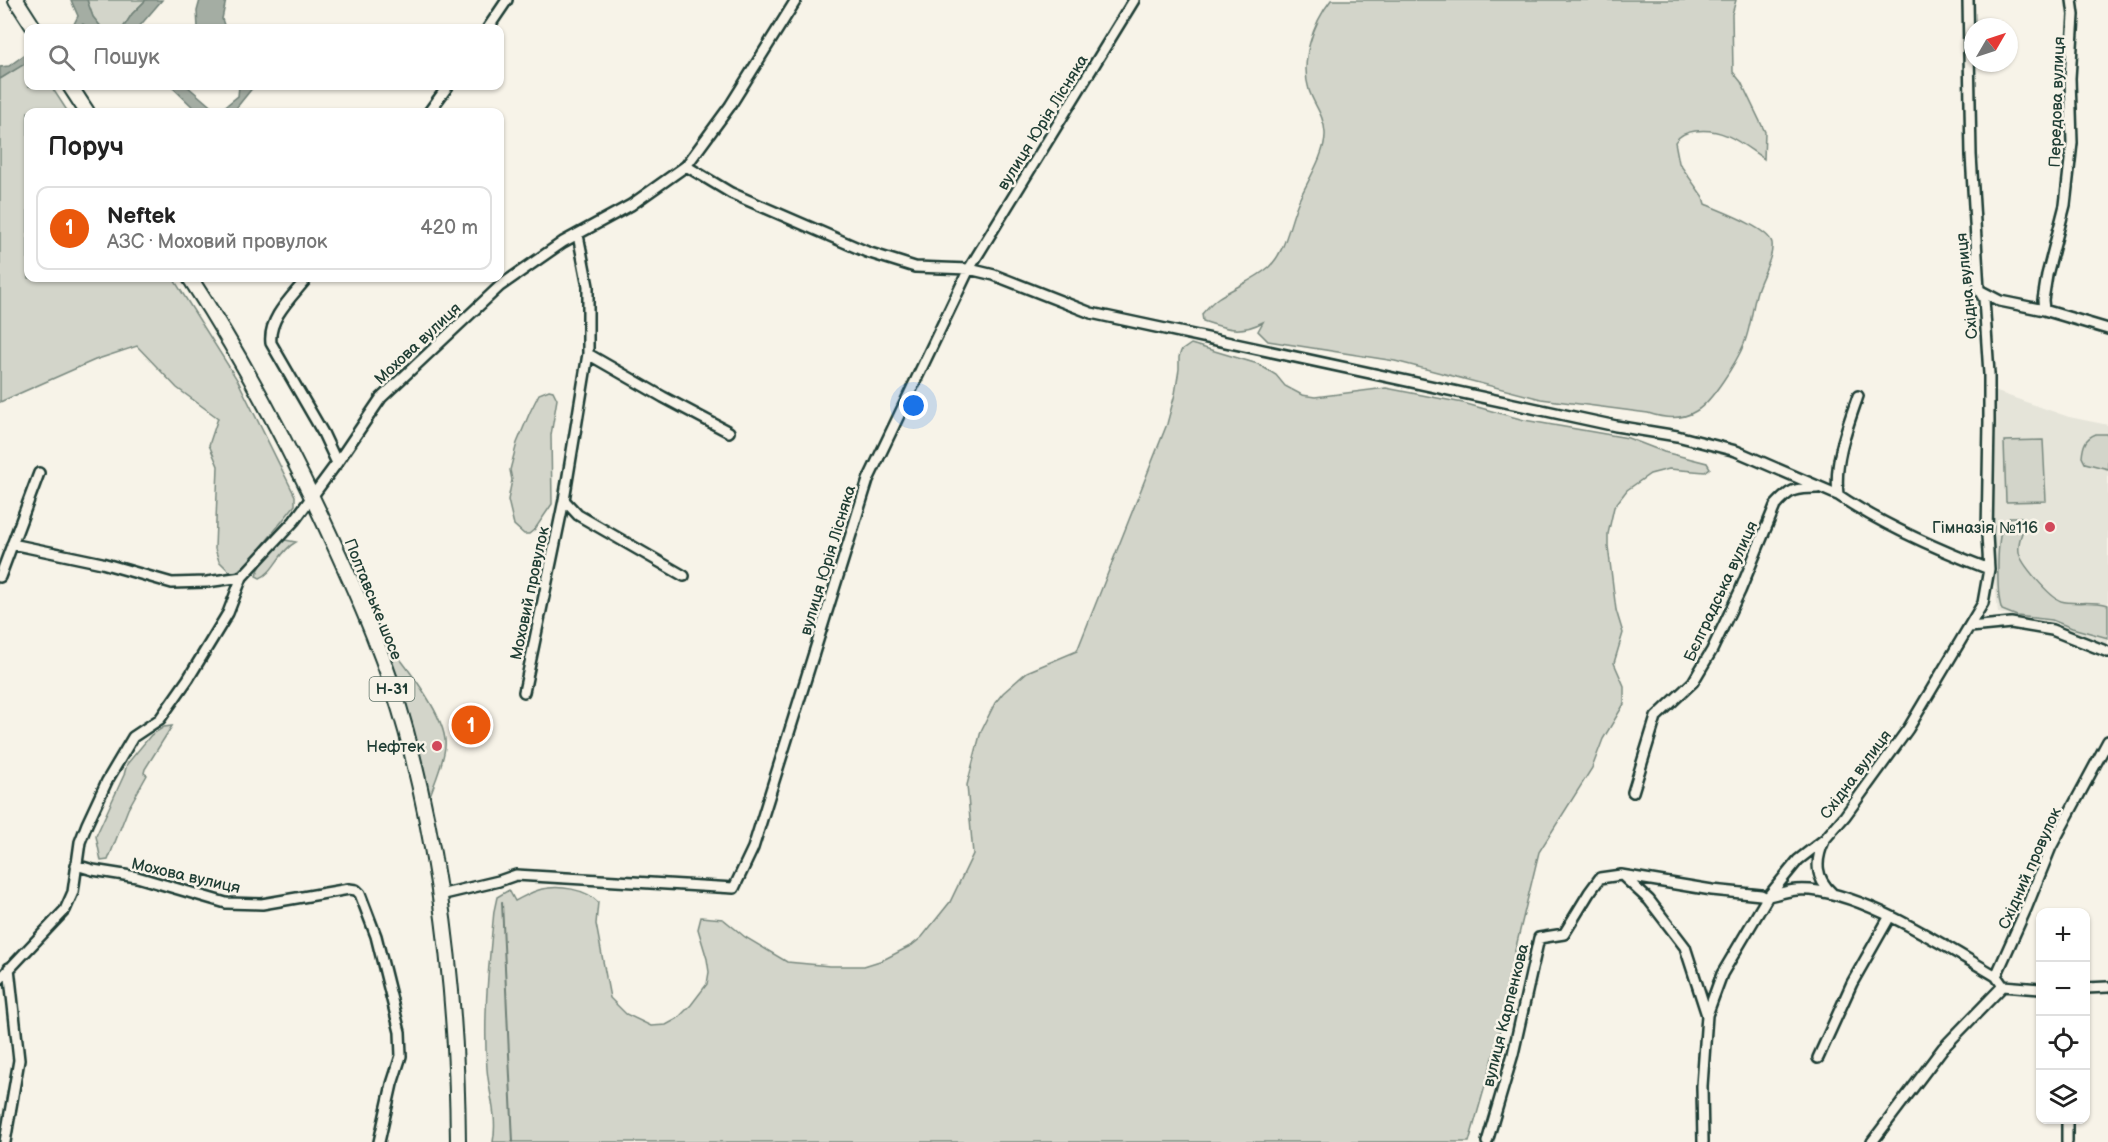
<!DOCTYPE html>
<html lang="uk">
<meta charset="utf-8">
<style>
:root{--surface:#fff;--page:#f6f6f6;--text:#222;--muted:#767676;--line:#e0e0e0;--accent:#ea580c}
body{margin:0;font-family:"Balsamiq Sans",sans-serif;background:var(--page);color:var(--text)}
.controls{position:absolute;right:18px;bottom:18px;display:grid;overflow:hidden;border-radius:12px;box-shadow:0 2px 4px #0004}
.controls button{width:54px;height:54px;display:grid;place-items:center;padding:0;border:0;border-bottom:2px solid var(--line);background:var(--surface);color:var(--text);font:30px sans-serif}
.compass{position:absolute;left:1964px;top:18px;width:54px;height:54px;border-radius:50%;background:var(--surface);box-shadow:0 2px 4px #0004;rotate:51deg}
.you{position:absolute;left:914px;top:406px;width:21px;height:21px;margin:-15px;border:4px solid #fff;border-radius:50%;background:#1a73e8;box-shadow:0 0 0 9px #1a73e833}
.badge{display:grid;place-items:center;width:39px;height:39px;border-radius:50%;background:var(--accent);color:#fff;font-size:20px;font-weight:700}
.pin{position:absolute;translate:-50% -50%;border:3px solid #fff;box-shadow:0 2px 6px #0006}
.list{margin:0;padding:0;list-style:none}
h2{display:flex;justify-content:space-between;align-items:center;height:78px;margin:0;padding:0 24px;font-size:26px}
h2 small{font-size:20px;font-weight:400;color:var(--muted)}
.list li{display:grid;grid-template-columns:39px 1fr auto;gap:18px;align-items:center;box-sizing:border-box;height:84px;margin:0 12px 12px;padding:0 12px;border:2px solid var(--line);border-radius:12px}
.list b{display:block;font-size:22px;white-space:nowrap}
.list p{margin:0;font-size:20px;white-space:nowrap;color:var(--muted)}
.list em{font-size:20px;font-style:normal;color:var(--muted)}
.icon{flex:none;width:33px;height:33px;fill:none;stroke:currentColor;stroke-width:2;stroke-linecap:round;stroke-linejoin:round}
.map{position:relative;flex:none;width:2108px;height:1142px;overflow:hidden}
.search{position:absolute;background:var(--surface);box-shadow:0 2px 4px #0004;left:24px;top:24px;width:480px;height:66px;display:flex;align-items:center;gap:15px;box-sizing:border-box;padding:0 21px;border-radius:12px;color:var(--muted);font-size:22px}
.panel{position:absolute;background:var(--surface);box-shadow:0 2px 4px #0004;left:24px;top:108px;width:480px;height:174px;border-radius:12px}
.map>svg:first-child{display:block}
.built{fill:#e5e4d9}
.green{fill:#d3d5ca;stroke:#79897f;stroke-width:1.5}
.water{fill:#a4ada3;stroke:#6f8077;stroke-width:1.5}
.lines{fill:none;stroke-linecap:round;stroke-linejoin:round}
.stream{stroke:#6f8077;stroke-width:2}
.minor-casing{stroke:#1f3d34;stroke-width:14}
.primary-casing{stroke:#1f3d34;stroke-width:18}
.minor{stroke:#f7f3e8;stroke-width:9}
.primary{stroke:#f7f3e8;stroke-width:14}
.poi-dot{fill:#d1495b;stroke:#f7f3e8;stroke-width:2}
.labels{text-anchor:middle;stroke-width:5;stroke-linejoin:round;paint-order:stroke}
.shield{fill:#f7f3e8;stroke:#60746a;stroke-width:1.5}
.shield-label{font-size:15px;font-weight:bold;fill:#1f3d34}
.street-label{font-size:16px;fill:#1f3d34;stroke:#f7f3e8}
.poi-label{font-size:16px;fill:#1f3d34;stroke:#f7f3e8;text-anchor:end}
</style>
<div class="map">
<svg width="2108" height="1142" viewBox="0 0 2108 1142">
<rect width="100%" height="100%" fill="#f7f3e8"/>
<filter id="ink" filterUnits="userSpaceOnUse"><feTurbulence type="fractalNoise" baseFrequency=".0167" numOctaves="2"/><feDisplacementMap in="SourceGraphic" scale="12" xChannelSelector="R" yChannelSelector="G"/><feConvolveMatrix kernelMatrix="1 2 1 2 8 2 1 2 1" color-interpolation-filters="sRGB"/></filter>
<g filter="url(#ink)">
<!-- built -->
<path class="built" d="M1994,391l75,26 39,8v220l-56,-23 -54,-9 -6,-58z"/>
<!-- green -->
<path class="green" d="M87,0h59l-14,14 -9,14h-21l-9,-11z
M1331,0h405l-4,14 1,58 8,10 24,50 -1,27c-22,-15 -40,-32 -69,-28 -8,1 -16,4 -20,11l4,21 24,34 2,7c13,6 64,24 67,39 2,14 -11,34 -15,48 -5,17 -6,36 -13,53 -7,17 -32,58 -48,67 -14,9 -33,7 -48,2l-107,-14 -146,-38 -127,-20 -10,-10 5,-9c-23,12 -36,7 -60,-1l-1,-7c5,-6 10,-12 16,-16 17,-11 36,-18 51,-31 18,-17 20,-45 30,-67 8,-18 27,-47 26,-67 -1,-18 -11,-28 -16,-43 -9,-29 4,-67 22,-90z
M28,61v25h23l17,26h-40v166h145l65,103 57,115v9l-43,54 -16,13h-6l-11,-11 -4,-12 3,-83 -9,-21 9,-27 -41,-30 -40,-42 -42,14 -95,42v-323z
M1191,344l67,20 18,11 9,11 17,9 13,2 71,-9 77,15 61,17 104,18 36,14 43,11 3,5 -5,4 -36,-3 -19,5 -23,16 -13,17 -6,27v12l8,64 7,23 -9,30 10,23v18l-21,35 -11,29 -53,84 -24,99 -18,93 -28,98h-976c5,-25 -4,-48 -6,-73 -4,-54 2,-105 7,-158l3,-14 12,-7 6,11c8,-4 18,-10 27,-12 17,-4 44,0 56,13l-2,22 14,74 16,16 25,12 15,-1 11,-6 14,-14 16,-21 2,-12 -2,-13 -9,-30 3,-12 22,2 22,18 42,25 43,4h34l19,-6 29,-15 10,-8 28,-35 23,-48 -6,-69 14,-54 14,-28 8,-10 24,-21 50,-21 90,-227 8,-30 4,-25v-12l2,-6z
M549,390l4,1 4,8 -6,36 1,69 -17,25 -6,5h-5l-10,-9 -6,-25 4,-20 -2,-10 7,-27 13,-31 9,-18z
M2096,434h12v35l-23,-6 -3,-6c1,-11 3,-19 14,-23z
M2043,440l3,61 -40,1 -2,-61z
M2011,517h10l4,3c0,11 -8,18 -6,32 1,11 31,45 42,49 13,4 30,-1 47,4v33l-36,-10 -20,-8 -35,-4 -15,-6c-6,-14 -5,-67 0,-82 2,-5 4,-8 9,-11z
M285,540l11,2c-17,9 -22,31 -36,36l-4,-2c5,-13 17,-30 29,-36z
M375,627c20,26 74,88 70,120 -2,18 -11,37 -17,54z
M172,726l-27,43 -1,4 3,2 -19,34 -20,51 -7,1 -5,-25 28,-61 3,-11 24,-29 13,-8z"/>
<!-- water -->
<path class="water" d="M71,0h16l6,17 9,11h-13l-6,-4 -11,4 6,-12z
M146,0h16l-24,28h-15l9,-14z
M200,0h26l-4,19 3,9h-27l-1,-17z
M24,55l4,7 -28,17v-12l9,-1z
M171,86h16l28,24 8,-2 15,-12 1,-10h15l-21,26h-35z"/>
<g class="lines">
<!-- stream -->
<path class="stream" d="M502,902l11,240"/>
<defs>
<path id="minor" d="M488,28l19,-28
M429,112l19,-26
M686,166l44,-60 66,-106
M307,278c-15,19 -39,40 -36,65l52,90 14,30
M1979,290l21,11 44,9 64,19
M2044,310l-1,-10 4,-25 18,-70 7,-62 -2,-65 4,-63 -2,-15
M588,354l75,43 66,35
M1858,396c-11,32 -24,64 -20,99 46,31 99,54 151,74
M564,500l14,15 106,61
M12,544l90,19 70,20 35,-1 35,-5
M0,577l39,-104
M1970,627l41,-4 41,7 56,22
M524,692l40,-192 24,-146v-68l-10,-51
M1633,792l23,-75 37,-35 19,-32 28,-59 35,-85c15,-17 20,-18 42,-18
M1824,841c-9,20 -9,37 8,52
M76,865l17,5 44,7 89,26 36,1 87,-15 7,1 4,4 16,42 24,96 1,24 -9,28 -13,58
M1623,876l26,24 36,47 22,68 -5,71 1,56
M440,895l59,-14 17,-6 218,13 19,-40 115,-368 101,-211 165,-269
M1769,896c8,-2 18,-5 27,-6 57,-5 150,57 200,86l7,10 37,3
M1996,976l30,-67 25,-62 57,-106
M0,979l65,-69 8,-18 7,-50 7,-18 20,-43 26,-44 27,-18 28,-40 40,-66 14,-36 52,-56 43,-58 44,-65 119,-112 63,-44 68,-37 55,-39 45,27 136,59 48,15 54,2 25,6 97,38 525,113 61,10 59,15 102,44
M2086,988l22,-1
M1707,1015l15,-41 45,-76 31,-38 27,-21 20,-23 63,-87 75,-126 6,-34 -2,-34 2,-113v-48l-5,-75 -5,-9 -8,-135 -3,-155
M1818,1058l34,-75 38,-67
M2067,1120v22
M5,1142l14,-82 -10,-92
M1487,1142l26,-88 26,-116 25,-4 25,-41 11,-15 21,-3 91,15 49,5 6,3
M1872,1142l71,-94 60,-62"/>
<path id="primary" d="M16,0l18,28
M70,86l17,26
M190,278c55,84 101,172 143,264 28,61 55,123 73,189 36,134 51,272 52,411"/>
</defs>
<!-- minor casing -->
<use href="#minor" class="minor-casing"/>
<!-- primary casing -->
<use href="#primary" class="primary-casing"/>
<!-- minor -->
<use href="#minor" class="minor"/>
<!-- primary -->
<use href="#primary" class="primary"/>
</g>
</g>
<!-- markers -->
<g class="poi-dot">
<circle cx="2050" cy="527" r="6"/>
<circle cx="437" cy="746" r="6"/>
</g>
<g class="labels">
<!-- shield labels -->
<rect class="shield" x="369.5" y="677" width="45" height="24" rx="4.5"/>
<g class="shield-label">
<text x="392" y="694">Н-31</text>
</g>
<!-- street labels -->
<g class="street-label">
<text transform="translate(2056 102) rotate(-88)" y="6">Передова вулиця</text>
<text transform="translate(1042 122) rotate(-58)" y="6">вулиця Юрія Лісняка</text>
<text transform="translate(1966 286) rotate(-96)" y="6">Східна вулиця</text>
<text transform="translate(417 343) rotate(-43)" y="6">Мохова вулиця</text>
<text transform="translate(827 560) rotate(-73)" y="6">вулиця Юрія Лісняка</text>
<text transform="translate(1720 591) rotate(-65)" y="6">Бєлградська вулиця</text>
<text transform="translate(529 593) rotate(-78)" y="6">Моховий провулок</text>
<text transform="translate(374 599) rotate(68)" y="6">Полтавське шосе</text>
<text transform="translate(1855 774) rotate(-53)" y="6">Східна вулиця</text>
<text transform="translate(2029 868) rotate(-66)" y="6">Східний провулок</text>
<text transform="translate(186 875) rotate(13)" y="6">Мохова вулиця</text>
<text transform="translate(1505 1015) rotate(-76)" y="6">вулиця Карпенкова</text>
</g>
<!-- poi labels -->
<g class="poi-label">
<text x="2038" y="533">Гімназія №116</text>
<text x="425" y="752">Нефтек</text>
</g>
</g>
</svg>
<div class="controls">
<button>+</button>
<button>−</button>
<button><svg class="icon" aria-label="locate" viewBox="0 0 24 24"><circle cx="12" cy="12" r="6"/><path d="M12 2v4M12 18v4M2 12h4M18 12h4"/></svg></button>
<button><svg class="icon" aria-label="layers" viewBox="0 0 24 24"><path d="M12 4l9 5-9 5-9-5zM3 14l9 5 9-5"/></svg></button>
</div>
<svg class="compass" viewBox="-18 -18 36 36"><path d="M0-13l5 13h-10z" fill="#e53935"/><path d="M0 13l5-13h-10z" fill="#767676"/></svg>
<div class="you"></div>
<div class="pin badge" style="left:471px;top:725px">1</div>
<div class="search"><svg class="icon" aria-label="search" viewBox="0 0 24 24"><circle cx="10" cy="10" r="6"/><path d="M15 15l6 6"/></svg>Пошук</div>
<section class="panel">
<h2>Поруч<small></small></h2>
<ul class="list">
<li><span class="badge">1</span><div><b>Neftek</b><p>АЗС · Моховий провулок</p></div><em>420 m</em></li>
</ul>
</section>
</div>
